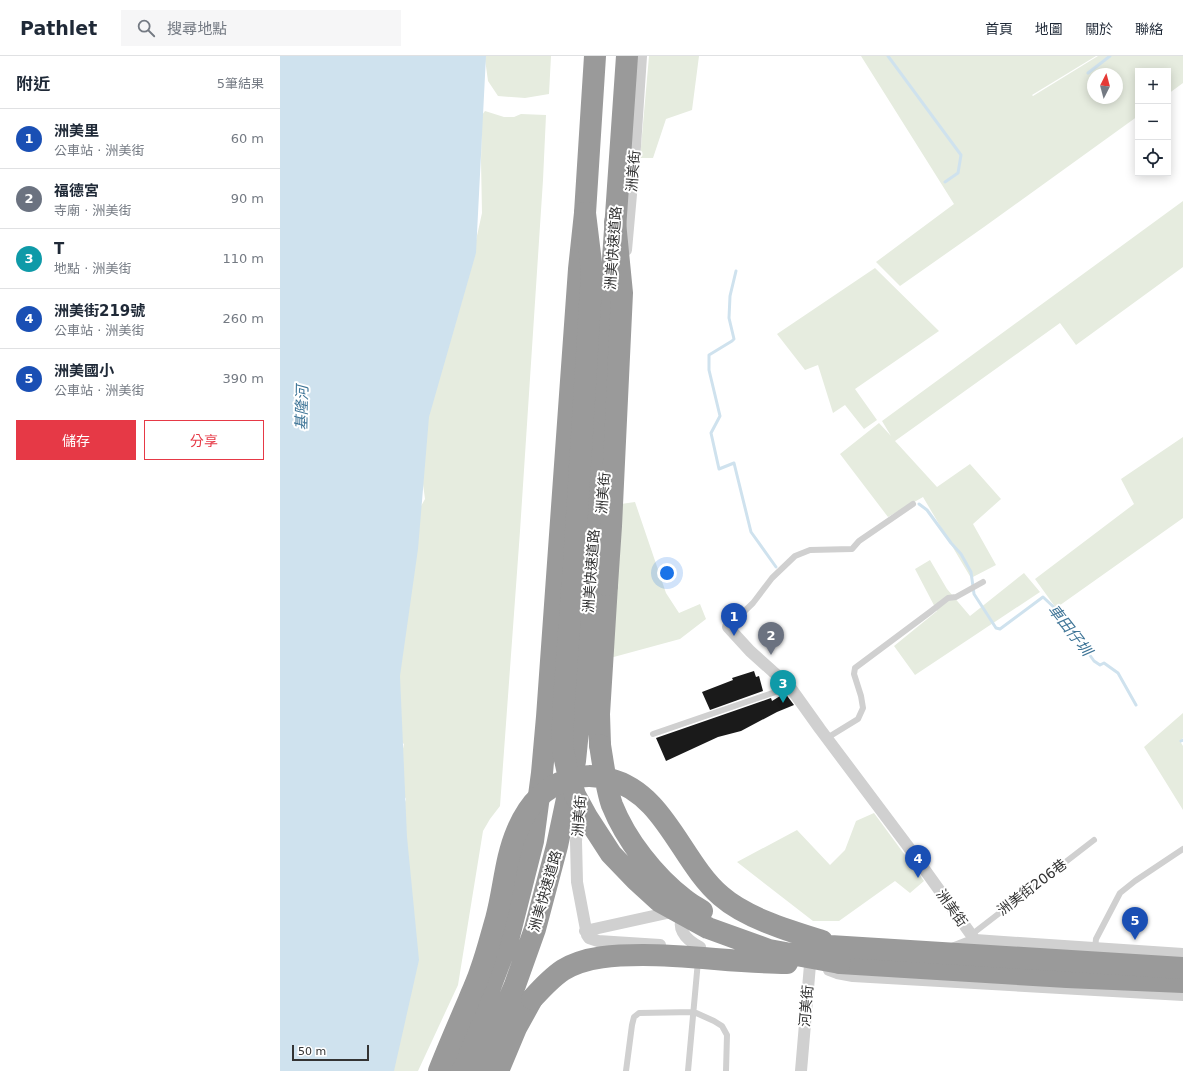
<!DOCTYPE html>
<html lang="zh-TW">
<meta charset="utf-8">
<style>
:root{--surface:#fff;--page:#f6f6f7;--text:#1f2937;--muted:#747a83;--line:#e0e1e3;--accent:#e63946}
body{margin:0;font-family:"DejaVu Sans","Noto Sans TC",sans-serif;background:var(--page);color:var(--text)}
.controls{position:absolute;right:12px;top:12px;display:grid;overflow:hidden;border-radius:0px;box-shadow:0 2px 10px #0003}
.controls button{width:36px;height:36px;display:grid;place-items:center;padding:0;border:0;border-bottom:1px solid var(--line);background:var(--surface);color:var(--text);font:20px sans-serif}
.compass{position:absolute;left:807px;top:12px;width:36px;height:36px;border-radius:50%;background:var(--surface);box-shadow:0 2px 10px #0003;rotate:6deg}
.scale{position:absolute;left:12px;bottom:10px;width:77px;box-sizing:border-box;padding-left:4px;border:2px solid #333;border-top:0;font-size:11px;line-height:14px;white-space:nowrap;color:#333;-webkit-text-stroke:3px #fff;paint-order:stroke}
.you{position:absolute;left:387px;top:517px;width:14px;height:14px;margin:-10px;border:3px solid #fff;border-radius:50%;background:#1a73e8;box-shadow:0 0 0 6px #1a73e833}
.badge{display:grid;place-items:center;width:26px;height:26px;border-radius:50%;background:var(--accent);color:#fff;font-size:13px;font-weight:700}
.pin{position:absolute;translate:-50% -33px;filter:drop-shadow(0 1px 2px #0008)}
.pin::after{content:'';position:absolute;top:21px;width:14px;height:12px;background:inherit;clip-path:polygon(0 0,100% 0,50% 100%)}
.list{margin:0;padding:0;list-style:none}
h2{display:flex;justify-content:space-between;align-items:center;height:52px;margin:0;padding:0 16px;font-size:17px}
h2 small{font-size:13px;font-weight:400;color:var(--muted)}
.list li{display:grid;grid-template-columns:26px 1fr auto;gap:12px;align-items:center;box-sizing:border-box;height:60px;padding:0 16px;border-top:1px solid var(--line)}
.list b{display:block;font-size:15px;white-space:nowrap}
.list p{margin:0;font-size:13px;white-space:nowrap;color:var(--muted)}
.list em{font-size:13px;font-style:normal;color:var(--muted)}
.actions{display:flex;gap:8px;padding:12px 16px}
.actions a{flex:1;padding:9px 0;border:1px solid var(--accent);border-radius:0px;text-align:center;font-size:14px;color:var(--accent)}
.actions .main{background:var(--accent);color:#fff}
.icon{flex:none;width:22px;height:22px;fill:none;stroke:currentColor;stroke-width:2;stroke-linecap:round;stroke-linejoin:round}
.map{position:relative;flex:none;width:903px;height:1015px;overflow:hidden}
header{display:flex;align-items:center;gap:24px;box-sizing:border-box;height:56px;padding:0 20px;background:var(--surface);border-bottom:1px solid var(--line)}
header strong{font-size:19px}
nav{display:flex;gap:22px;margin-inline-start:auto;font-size:14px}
.search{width:280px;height:36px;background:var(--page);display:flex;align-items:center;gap:10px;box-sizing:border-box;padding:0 14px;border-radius:0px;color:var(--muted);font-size:15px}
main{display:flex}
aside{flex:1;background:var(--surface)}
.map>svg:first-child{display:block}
.green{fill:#e6ecdf;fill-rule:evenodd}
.water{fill:#cfe2ee}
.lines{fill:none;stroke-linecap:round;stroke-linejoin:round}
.stream{stroke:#cfe2ee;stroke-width:3}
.building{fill:#1a1a1a}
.lane{stroke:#d0d0d0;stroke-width:6}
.street{stroke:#d0d0d0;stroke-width:12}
.highway{stroke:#9a9a9a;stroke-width:22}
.highway-bridge{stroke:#9a9a9a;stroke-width:22}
.labels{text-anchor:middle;stroke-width:4;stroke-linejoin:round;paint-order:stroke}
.street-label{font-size:14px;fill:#333;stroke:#fff}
.water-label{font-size:15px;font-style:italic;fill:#3f7597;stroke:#fff}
</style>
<header>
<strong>Pathlet</strong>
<div class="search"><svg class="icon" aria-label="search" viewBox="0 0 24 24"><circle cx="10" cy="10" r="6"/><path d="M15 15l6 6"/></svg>搜尋地點</div>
<nav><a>首頁</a><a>地圖</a><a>關於</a><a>聯絡</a></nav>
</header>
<main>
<aside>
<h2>附近<small>5筆結果</small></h2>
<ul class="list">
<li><span class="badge" style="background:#1a4fb4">1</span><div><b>洲美里</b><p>公車站 · 洲美街</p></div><em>60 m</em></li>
<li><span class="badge" style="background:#6b7280">2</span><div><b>福德宮</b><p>寺廟 · 洲美街</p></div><em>90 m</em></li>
<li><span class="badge" style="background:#0f9aa8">3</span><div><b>T</b><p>地點 · 洲美街</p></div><em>110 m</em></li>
<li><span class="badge" style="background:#1a4fb4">4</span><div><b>洲美街219號</b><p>公車站 · 洲美街</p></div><em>260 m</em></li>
<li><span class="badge" style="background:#1a4fb4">5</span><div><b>洲美國小</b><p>公車站 · 洲美街</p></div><em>390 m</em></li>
</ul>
<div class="actions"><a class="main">儲存</a><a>分享</a></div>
</aside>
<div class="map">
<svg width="903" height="1015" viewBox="0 0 903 1015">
<rect width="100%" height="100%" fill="#fff"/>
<!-- green -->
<path class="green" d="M206,0h65l-2,38 -24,4 -27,-2 -10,-15 -3,-22z
M369,0h50l-7,54 -26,9 -13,39h-13z
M581,0h235l-64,39 1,1 65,-40h85v27l-15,11v-23h-30v45l-154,111 -84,59 -24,-24 78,-58zM813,18h24v24h-24z
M205,55l19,6h10l7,-3 25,1 -3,65 -23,351 -20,275 -10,13 -7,12 -25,154 -40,86h-38l22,-260 4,-12c-12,-20 -6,-35 -2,-55l-12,-9 24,-220 9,-16 -2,-15 -1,-49 51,-181 9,-41 -1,-52 1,-46z
M903,145v66l-107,78 -16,-22 -165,118 42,46 33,-23 31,35 -28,25 23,41 -25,13 -48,-81 -35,20 -48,-63 39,-31 12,13 -9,-15z
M595,212l64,63 -84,58 22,31 -13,9 -19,-24 -12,8 -15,-48 -13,5 -28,-36z
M903,381v81l-127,90 -21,-29 99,-75 -13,-25z
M355,446l31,91 13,20 21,-9 6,15 -26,20 -70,19 11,-154z
M650,504l17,29 23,27 54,-43 16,19 -125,83 -21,-29 43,-35 -22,-42z
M903,657v25l-3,3 3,5v64l-39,-63z
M594,757l50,68 -14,12 -15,-12 -56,40h-26l-76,-59 60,-32 33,35 15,-15 11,-29z"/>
<!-- water -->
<path class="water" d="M0,0h206l-10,197 -47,164 -11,132 -18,127 7,161 12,123 -25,111h-114z"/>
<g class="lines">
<!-- stream -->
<path class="stream" d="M608,0l73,99 -3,18 -13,9
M808,17l22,-17
M456,215l-6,25 -1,22 5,21 -2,2 -23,14v15l11,46 -9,17 8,36 15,-6 17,69 25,35
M639,448l8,6 24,33 10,11 10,18 3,22 22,34 4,1 43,-32 16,15 35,49 6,4 4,-2 14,10 18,32
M901,685l2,-1"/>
</g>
<!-- building -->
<path class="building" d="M474,615l2,6 3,-1 4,15 -53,19 -8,-18 31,-12 -1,-2z
M505,637l9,12 -17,7 -36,19 -23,6 -52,24 -10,-23 115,-40 1,3z"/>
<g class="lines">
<!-- lane -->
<path class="lane" d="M448,571l25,-24 19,-25 23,-22 15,-6 42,-1 7,-8 54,-37
M373,678l137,-47
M547,682l31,-19 5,-11 -2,-12 -7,-22 1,-6 75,-56 18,-14 8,-1 27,-15
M691,879l123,-95
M815,892l1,-9 24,-46 15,-12 48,-32
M346,1015l6,-46 2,-8 5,-4 55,-1 20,9 8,5 5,9 -1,36
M408,1015l10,-110"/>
<!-- street -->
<path class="street" d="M346,194l8,-89 7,-105
M448,571l22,24 40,36 30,42 87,116 68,95
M299,751l-3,34 1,41 10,53 2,3 9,3 62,4
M408,855c-16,15 -2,29 12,36
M305,875l91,-20
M672,893l23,-9 208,14
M549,914l8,3 16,3 330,19
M521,1015l10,-118"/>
<!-- highway -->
<path class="highway" d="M320,689l-1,-31 8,-129
M560,907l227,14 116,5
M176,1015l12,-25 40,-106 25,-99 9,-68 5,-56 32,-448 6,-56 10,-157
M199,1015l36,-86 20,-56 22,-83 18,-85 11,-111 41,-594
M218,1015l18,-43 16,-29"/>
<!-- highway-bridge -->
<path class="highway-bridge" d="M305,157l7,58 -17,276 -11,153 -2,46 5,23 8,26 12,22 24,37 25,26 23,21 49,27 61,22 71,13
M327,529l4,-59 11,-233 -7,-71
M320,689c3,18 6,43 12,60 14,35 42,71 72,94 6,5 12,8 18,12
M524,888l10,1 369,23
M252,943c9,-10 19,-21 31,-29 23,-14 54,-15 80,-15 48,0 96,8 144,8
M159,1015c9,-23 19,-46 29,-69 4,-11 10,-22 13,-33 6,-16 10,-33 15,-50 8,-29 9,-60 21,-88 10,-24 26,-44 51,-51 15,-5 26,-5 41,-1 56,14 72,83 112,117 25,22 69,35 101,45"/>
</g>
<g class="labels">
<!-- street labels -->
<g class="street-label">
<text transform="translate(353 115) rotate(-85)" y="5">洲美街</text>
<text transform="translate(333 192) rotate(-86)" y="5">洲美快速道路</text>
<text transform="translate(323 437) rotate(-85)" y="5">洲美街</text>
<text transform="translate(311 515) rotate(-86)" y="5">洲美快速道路</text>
<text transform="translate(299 760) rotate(-85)" y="5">洲美街</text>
<text transform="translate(752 831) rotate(-37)" y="5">洲美街206巷</text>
<text transform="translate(265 835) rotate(-74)" y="5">洲美快速道路</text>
<text transform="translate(672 852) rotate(55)" y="5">洲美街</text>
<text transform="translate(526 950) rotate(-85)" y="5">河美街</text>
</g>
<!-- water labels -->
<g class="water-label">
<text transform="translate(22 352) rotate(-89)" y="5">基隆河</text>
<text transform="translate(790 574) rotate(52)" y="5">車田仔圳</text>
</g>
</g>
</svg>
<div class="controls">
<button>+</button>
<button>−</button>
<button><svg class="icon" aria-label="locate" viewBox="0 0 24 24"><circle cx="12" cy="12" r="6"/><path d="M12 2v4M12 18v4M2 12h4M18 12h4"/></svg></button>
</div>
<svg class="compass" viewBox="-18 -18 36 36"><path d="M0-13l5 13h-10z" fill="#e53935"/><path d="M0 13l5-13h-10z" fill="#747a83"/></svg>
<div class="scale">50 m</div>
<div class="you"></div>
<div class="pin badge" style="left:454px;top:580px;background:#1a4fb4">1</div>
<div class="pin badge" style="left:491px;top:599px;background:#6b7280">2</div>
<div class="pin badge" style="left:503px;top:647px;background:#0f9aa8">3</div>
<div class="pin badge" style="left:638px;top:822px;background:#1a4fb4">4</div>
<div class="pin badge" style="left:855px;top:884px;background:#1a4fb4">5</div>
</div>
</main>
